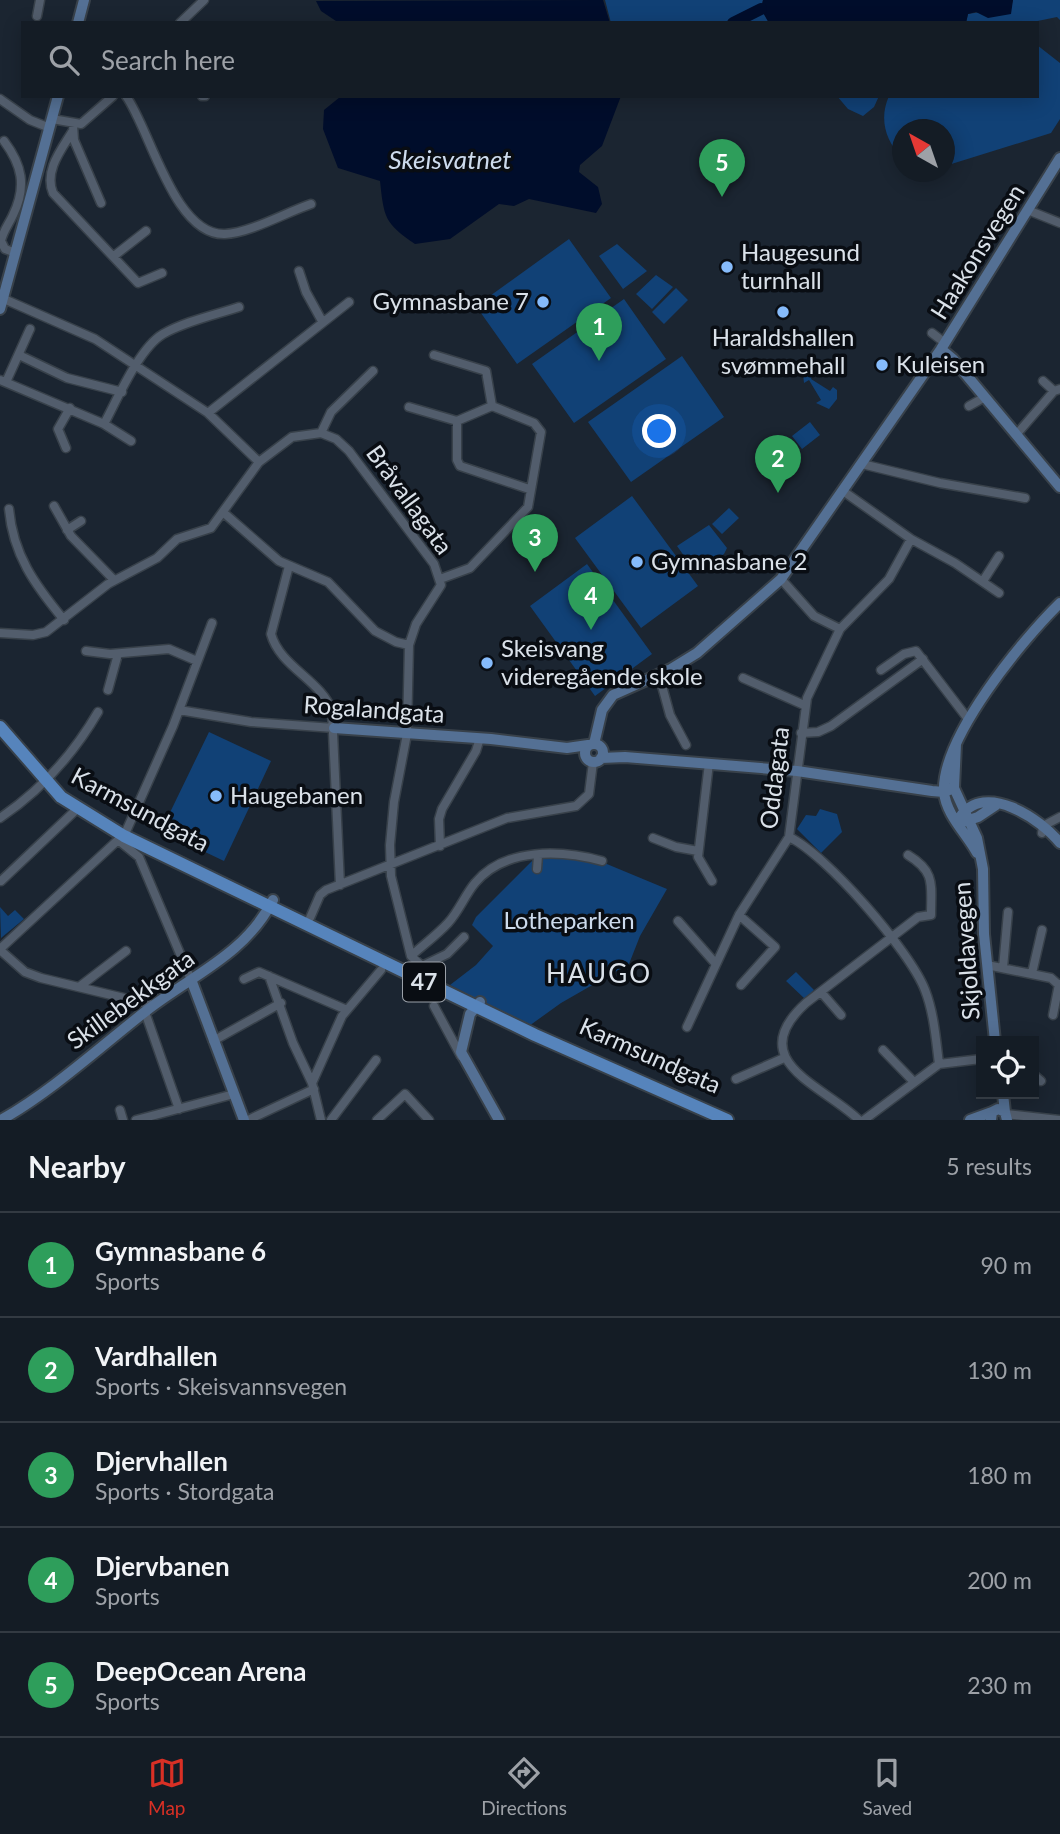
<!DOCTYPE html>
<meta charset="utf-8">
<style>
:root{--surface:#141c25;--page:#1d252d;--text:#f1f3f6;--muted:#9da1a7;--line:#333a42;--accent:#d93025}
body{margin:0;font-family:Lato,sans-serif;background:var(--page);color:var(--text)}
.controls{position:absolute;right:21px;bottom:21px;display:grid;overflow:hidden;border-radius:0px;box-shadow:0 4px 18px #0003}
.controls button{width:63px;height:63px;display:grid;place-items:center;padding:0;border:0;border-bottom:2px solid var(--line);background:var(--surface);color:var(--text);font:35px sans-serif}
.compass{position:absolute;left:892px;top:119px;width:63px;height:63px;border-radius:50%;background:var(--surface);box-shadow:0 4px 18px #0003;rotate:320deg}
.you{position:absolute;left:660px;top:432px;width:24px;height:24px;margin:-18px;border:5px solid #fff;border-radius:50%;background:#1a73e8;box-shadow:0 0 0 10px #1a73e833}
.badge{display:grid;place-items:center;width:46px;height:46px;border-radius:50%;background:var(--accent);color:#fff;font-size:23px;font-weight:700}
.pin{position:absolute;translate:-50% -58px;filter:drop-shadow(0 2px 4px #0008)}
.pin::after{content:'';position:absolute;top:37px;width:24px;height:21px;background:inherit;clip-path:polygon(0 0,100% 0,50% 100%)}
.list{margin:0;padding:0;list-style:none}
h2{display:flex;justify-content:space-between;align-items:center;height:91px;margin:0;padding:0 28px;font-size:30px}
h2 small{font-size:23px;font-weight:400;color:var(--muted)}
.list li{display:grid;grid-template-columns:46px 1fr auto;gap:21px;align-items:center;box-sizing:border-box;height:105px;padding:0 28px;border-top:2px solid var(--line)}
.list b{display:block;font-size:26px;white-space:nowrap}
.list p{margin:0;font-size:23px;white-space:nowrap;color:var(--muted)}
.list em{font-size:23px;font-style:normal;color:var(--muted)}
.icon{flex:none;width:38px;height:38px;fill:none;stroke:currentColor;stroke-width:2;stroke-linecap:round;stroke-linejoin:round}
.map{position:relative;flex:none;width:1060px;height:1120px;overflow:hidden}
.search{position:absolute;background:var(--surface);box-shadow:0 4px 18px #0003;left:21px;right:21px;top:21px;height:77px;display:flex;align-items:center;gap:18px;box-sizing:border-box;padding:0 24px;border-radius:0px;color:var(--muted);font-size:26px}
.sheet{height:616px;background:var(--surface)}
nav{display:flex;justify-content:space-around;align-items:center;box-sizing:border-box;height:98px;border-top:2px solid var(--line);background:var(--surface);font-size:19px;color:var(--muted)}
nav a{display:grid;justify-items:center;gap:4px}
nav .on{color:var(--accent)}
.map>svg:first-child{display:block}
.green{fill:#114176}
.water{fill:#000d2b}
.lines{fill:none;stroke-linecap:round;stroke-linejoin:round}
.river{stroke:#000d2b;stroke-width:12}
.street-casing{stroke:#38414a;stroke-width:11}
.secondary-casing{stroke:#38414a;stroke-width:14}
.primary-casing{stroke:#38414a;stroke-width:16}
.street{stroke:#525d6c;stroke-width:8}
.secondary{stroke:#547094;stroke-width:10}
.primary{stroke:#5684bc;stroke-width:12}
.poi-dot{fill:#86bbfb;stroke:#090d13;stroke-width:2.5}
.labels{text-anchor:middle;stroke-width:7;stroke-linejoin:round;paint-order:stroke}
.shield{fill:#090d13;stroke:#9ba1a9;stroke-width:2}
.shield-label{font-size:23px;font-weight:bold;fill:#dae1e9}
.street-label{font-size:24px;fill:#dae1e9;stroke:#090d13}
.poi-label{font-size:24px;fill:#dae1e9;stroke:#090d13;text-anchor:start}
.park-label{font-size:24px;fill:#cddbed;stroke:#090d13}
.water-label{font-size:26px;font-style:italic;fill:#cddbed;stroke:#090d13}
.neighbourhood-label{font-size:26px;letter-spacing:2px;fill:#dae1e9;stroke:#090d13}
</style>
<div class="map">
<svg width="1060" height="1120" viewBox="0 0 1060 1120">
<rect width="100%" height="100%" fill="#1b2531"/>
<!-- green -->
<path class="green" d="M605,0h158l-2,9 8,14h-158z
M1013,0h47v20l-3,-3 -29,6h-62l2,-9 43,-7z
M1037,45l23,18v56l-9,14 -106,33 -1,-36h-42v27c-17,-16 -23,-39 -13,-61h148z
M837,96h42l-5,11 -11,9 -15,-7z
M569,239l42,59 -94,66 -41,-58z
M617,244l30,27 -24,18 -24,-33z
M656,275l17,12 -21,22 -16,-15z
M676,288l12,12 -24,24 -12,-12z
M624,299l42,60 -92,64 -42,-59z
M682,356l42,61 -93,65 -43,-60z
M809,371l4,3 -2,5 19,12 3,-4 4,3v9l-8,10 -13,-6 5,-3 -12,-20 -5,3 -1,-9z
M810,422l10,13 -18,14 -10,-13z
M632,496l66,90 -57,42 -66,-90z
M729,508l10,10 -17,16 -10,-10z
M709,525l18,23 -3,6 -27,20 -20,-28z
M587,564l65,90 -57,42 -65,-90z
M209,732l62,29 -47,100 -63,-30z
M820,809l17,5 5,18 -21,21 -24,-24 9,-14 10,1z
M545,854l57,8 65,27 -27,47 -11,28 -68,39 -32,23 -79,-41 26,-20 17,-19 -21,-21 4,-8 57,-57z
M0,907l8,9 7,-6 9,9 -23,19z
M796,972l18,18 -9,9 -19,-18z"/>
<!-- water -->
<path class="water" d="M603,0l7,23h-271l-18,-12 -5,-10z
M763,0h250l-2,14 -23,4 -12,-6 -8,2 -2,9h-197l-8,-14z
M621,96l-19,50 -22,19 -1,7 19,15 4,17 -6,9 -67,-14 -15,7 -15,-2 -49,35 -35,5c-31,-21 -31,-27 -35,-63l-42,-13 -15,-39 1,-19 16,-13z"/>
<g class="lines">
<!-- river -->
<path class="river" d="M733,23l28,-14"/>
<defs>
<path id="street" d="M37,16l3,-16
M180,23l24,-23
M126,96c24,33 48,140 99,138 25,-1 62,-22 86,-30
M202,96h3
M0,99l30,21 20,8
M52,119l29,5 32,-28
M73,125l1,15 27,63
M72,132c-11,18 -28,39 -19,61l85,90 24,-10
M4,141c18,24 23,45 9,74 -4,9 -10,16 -12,26l4,8 11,4
M1030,211l30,12
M114,256l32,-25
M299,271l7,21 16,29
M4,299l91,40 113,74 51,49
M932,333l13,10
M19,355l48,23 55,14
M434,355l52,16 6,35 42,17 7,9 -13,75 -58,61 -30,11
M0,380l104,44 27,17
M1043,381l11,10
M6,382l24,-53
M969,406l16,-9
M409,407l48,14 35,-15
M208,413l141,-111
M457,421v39l3,6 69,23
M104,424c13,-24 35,-76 59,-90 23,-13 52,-19 76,-27
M321,433l10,-21 42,-41
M1016,435l38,-44 6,-2
M66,448l-8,-19 12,-21
M862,464l78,19 85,15
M843,491l68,48 44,24 44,30
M54,506l17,30 43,44
M9,509c4,46 26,76 55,111
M224,513l55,48 49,21 47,49 21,11 13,3
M67,530l14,-9
M289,566l-18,68c9,33 50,46 61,77l8,174
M781,579l33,37 26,13
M983,581l16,-25
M0,633l33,2 13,-3 62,-48 49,-26 20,-19 34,-11 48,-66 33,-25 29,-4 15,6 13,12 85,113 7,21 -25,39 -7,21 -2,89 -13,68 -4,43 1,31 20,80 11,10 25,-12 17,-17
M86,651l24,3 59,-5 28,12
M881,670l23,-16 12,-3 52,68
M659,675l11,40 16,30
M743,678l61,27
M108,690l10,-36
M179,710l72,12 83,6
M801,733l17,-1 13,-6 92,-67
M709,763l-11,94 14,24
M0,818c40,-27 74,-65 98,-106
M1042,833l1,-7 17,-9
M124,836l49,-110 39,-103
M789,837c37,17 121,114 136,153 9,23 11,50 14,74
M653,838l23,9 22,4
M440,846l-1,-27 3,-10 34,-58 4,-13
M537,869l1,-13
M1,881l77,-73
M739,915l36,32 -34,38
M310,918l10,-23 6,-5 181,-72 69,-12 13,-12 4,-32
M678,921l38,43
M0,949l118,-109 21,17 53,125
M0,950l25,22 16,6 112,27
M411,956c12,-11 26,-21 37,-33 11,-12 17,-28 27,-40 30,-36 87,-33 127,-22
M987,965l64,13 9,8
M1003,968l5,-56
M1032,973l10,-43
M269,976l24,67 19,40 9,37
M244,979l15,-7 88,38
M79,987l47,-36
M821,992l20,23
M434,1006l27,50
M145,1012l34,97
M1053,1015l6,-31
M687,1027l52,-112 50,-78 18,-139 33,-69 49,-50 22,-40
M213,1041l68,-38
M883,1050l31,32
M1034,1075l7,6
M736,1079l48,-21
M312,1083l30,-67 39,-46
M120,1110l3,10
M1006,1114l53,6
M136,1120l98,-26
M248,1120l66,-31
M331,1120l45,-60
M377,1120l28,-26 24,26
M859,1120c-36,-35 -117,-59 -53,-117l112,-86 13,-2c0,-30 5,-43 -23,-60
M864,1120l75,-56 42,-5"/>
<path id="secondary" d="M78,23l6,-23
M1060,158l-119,191 12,10 107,128
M0,309l58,-213
M334,728l157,11 76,9 21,-3
M585 753a9 9 0 1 1 18 0a9 9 0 1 1-18 0Z
M594,744l8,-34 11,-15 58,-26 26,-16 84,-74 160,-230
M956,744l-2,44 23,50 6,31 1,65 11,107
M601,758l24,-1 172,14 135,20 12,1 10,-4
M960,817c25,-36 81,2 100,26
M963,822l15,-5 18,-12
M977,853c-10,-19 -31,-38 -33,-61 -3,-54 79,-153 116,-189
M192,982l52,138
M480,1002l-10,12 -9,38 38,68
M1003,1094l2,18
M1,1120c50,-28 99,-73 145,-109 46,-36 99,-56 127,-111
M970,1120l22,-8
M991,1120l1,-8 6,-3 7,3 2,8"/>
<path id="primary" d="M0,727l61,70 63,39 411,199 192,85"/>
</defs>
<!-- street casing -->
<use href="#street" class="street-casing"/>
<!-- secondary casing -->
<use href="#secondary" class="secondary-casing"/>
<!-- primary casing -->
<use href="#primary" class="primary-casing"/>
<!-- street -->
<use href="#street" class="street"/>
<!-- secondary -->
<use href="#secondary" class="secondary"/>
<!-- primary -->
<use href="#primary" class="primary"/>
</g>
<!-- markers -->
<g class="poi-dot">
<circle cx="727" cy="267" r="7"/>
<circle cx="543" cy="302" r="7"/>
<circle cx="783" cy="312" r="7"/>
<circle cx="882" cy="365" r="7"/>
<circle cx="637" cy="562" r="7"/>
<circle cx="487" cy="663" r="7"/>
<circle cx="216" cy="796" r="7"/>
</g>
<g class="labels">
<!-- shield labels -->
<rect class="shield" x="403" y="962.5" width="42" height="39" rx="5"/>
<g class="shield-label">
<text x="424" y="990">47</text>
</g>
<!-- street labels -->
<g class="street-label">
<text transform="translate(978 252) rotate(-58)" y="8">Haakonsvegen</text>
<text transform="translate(409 500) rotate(54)" y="8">Bråvallagata</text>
<text transform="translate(374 710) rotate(4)" y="8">Rogalandgata</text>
<text transform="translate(775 778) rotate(-83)" y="8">Oddagata</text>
<text transform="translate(140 810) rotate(28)" y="8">Karmsundgata</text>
<text transform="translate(967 951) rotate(-94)" y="8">Skjoldavegen</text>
<text transform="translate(131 1000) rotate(-36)" y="8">Skillebekkgata</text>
<text transform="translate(650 1056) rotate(24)" y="8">Karmsundgata</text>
</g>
<!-- poi labels -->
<g class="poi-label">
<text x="741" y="261">Haugesund<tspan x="741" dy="28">turnhall</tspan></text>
<text x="529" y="310" text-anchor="end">Gymnasbane 7</text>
<text x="783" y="346" text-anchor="middle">Haraldshallen<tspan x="783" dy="28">svømmehall</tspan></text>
<text x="896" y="373">Kuleisen</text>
<text x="651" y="570">Gymnasbane 2</text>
<text x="501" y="657">Skeisvang<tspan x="501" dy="28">videregående skole</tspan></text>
<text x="230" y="804">Haugebanen</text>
</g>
<!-- park labels -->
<g class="park-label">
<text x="569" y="929">Lotheparken</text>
</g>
<!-- water labels -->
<g class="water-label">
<text x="450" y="169">Skeisvatnet</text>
</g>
<!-- neighbourhood labels -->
<g class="neighbourhood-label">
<text x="599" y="983">HAUGO</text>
</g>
</g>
</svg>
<div class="controls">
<button><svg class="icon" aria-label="locate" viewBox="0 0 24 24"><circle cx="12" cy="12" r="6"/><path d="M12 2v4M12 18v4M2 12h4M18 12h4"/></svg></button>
</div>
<svg class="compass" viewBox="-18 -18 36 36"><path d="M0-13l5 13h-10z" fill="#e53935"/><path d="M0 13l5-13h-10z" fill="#9da1a7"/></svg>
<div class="you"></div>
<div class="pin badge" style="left:599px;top:361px;background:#2e9e5b">1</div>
<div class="pin badge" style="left:778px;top:493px;background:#2e9e5b">2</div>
<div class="pin badge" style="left:535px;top:572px;background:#2e9e5b">3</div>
<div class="pin badge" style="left:591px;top:630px;background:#2e9e5b">4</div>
<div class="pin badge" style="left:722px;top:197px;background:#2e9e5b">5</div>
<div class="search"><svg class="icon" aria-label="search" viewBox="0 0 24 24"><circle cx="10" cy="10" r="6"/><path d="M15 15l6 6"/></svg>Search here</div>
</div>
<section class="sheet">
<h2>Nearby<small>5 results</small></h2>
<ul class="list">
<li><span class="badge" style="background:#2e9e5b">1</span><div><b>Gymnasbane 6</b><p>Sports</p></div><em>90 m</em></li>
<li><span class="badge" style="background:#2e9e5b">2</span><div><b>Vardhallen</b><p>Sports · Skeisvannsvegen</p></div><em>130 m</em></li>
<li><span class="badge" style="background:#2e9e5b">3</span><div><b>Djervhallen</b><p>Sports · Stordgata</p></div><em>180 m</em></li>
<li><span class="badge" style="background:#2e9e5b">4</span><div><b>Djervbanen</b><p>Sports</p></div><em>200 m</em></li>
<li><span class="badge" style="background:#2e9e5b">5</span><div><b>DeepOcean Arena</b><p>Sports</p></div><em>230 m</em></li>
</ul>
</section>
<nav>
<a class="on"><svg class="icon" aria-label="map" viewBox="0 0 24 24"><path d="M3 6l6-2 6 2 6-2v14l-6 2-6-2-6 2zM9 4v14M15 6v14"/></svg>Map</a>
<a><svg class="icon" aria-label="directions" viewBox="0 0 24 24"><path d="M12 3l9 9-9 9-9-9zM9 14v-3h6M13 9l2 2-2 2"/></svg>Directions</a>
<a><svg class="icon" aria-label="saved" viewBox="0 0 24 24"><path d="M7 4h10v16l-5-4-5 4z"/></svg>Saved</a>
</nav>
